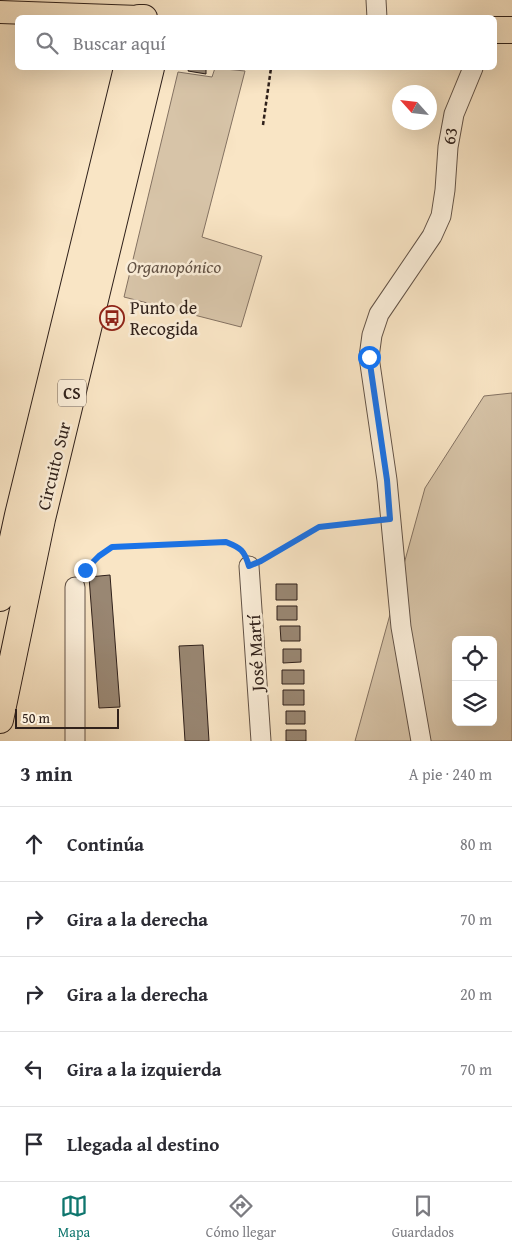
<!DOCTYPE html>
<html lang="es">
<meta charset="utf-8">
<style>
:root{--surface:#fff;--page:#f7f7f7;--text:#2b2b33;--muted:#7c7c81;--line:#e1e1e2;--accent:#0f766e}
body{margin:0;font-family:"Gentium Book Plus",serif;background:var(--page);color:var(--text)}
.controls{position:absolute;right:15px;bottom:15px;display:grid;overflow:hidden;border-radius:8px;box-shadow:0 5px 20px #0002}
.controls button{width:45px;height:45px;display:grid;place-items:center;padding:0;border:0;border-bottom:1px solid var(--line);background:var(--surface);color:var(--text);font:25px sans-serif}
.compass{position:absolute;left:392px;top:85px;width:45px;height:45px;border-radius:50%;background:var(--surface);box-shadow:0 5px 20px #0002;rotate:297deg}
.scale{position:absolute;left:15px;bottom:12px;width:104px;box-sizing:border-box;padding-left:5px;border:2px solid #30211b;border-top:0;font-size:14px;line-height:18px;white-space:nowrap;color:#30211b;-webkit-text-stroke:4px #fbeed9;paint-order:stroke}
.stop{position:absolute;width:15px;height:15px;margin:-11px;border:4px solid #1a73e8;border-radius:50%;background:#fff}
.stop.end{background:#1a73e8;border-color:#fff;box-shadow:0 1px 5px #0008}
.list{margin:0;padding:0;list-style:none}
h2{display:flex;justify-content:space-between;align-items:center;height:65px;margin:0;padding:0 20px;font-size:21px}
h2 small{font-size:16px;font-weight:400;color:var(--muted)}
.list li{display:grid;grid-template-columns:32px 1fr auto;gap:15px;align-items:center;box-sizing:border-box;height:75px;padding:0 20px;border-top:1px solid var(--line)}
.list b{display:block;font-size:19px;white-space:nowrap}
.list em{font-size:16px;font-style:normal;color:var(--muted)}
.icon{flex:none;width:28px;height:28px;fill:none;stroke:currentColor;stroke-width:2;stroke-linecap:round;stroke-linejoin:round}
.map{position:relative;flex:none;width:512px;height:741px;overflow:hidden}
.search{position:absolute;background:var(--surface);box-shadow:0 5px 20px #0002;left:15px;right:15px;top:15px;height:55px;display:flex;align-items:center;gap:12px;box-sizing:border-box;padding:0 18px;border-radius:8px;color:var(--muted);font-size:19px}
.sheet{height:440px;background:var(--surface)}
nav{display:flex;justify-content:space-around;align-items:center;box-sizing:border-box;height:70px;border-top:1px solid var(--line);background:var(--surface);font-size:14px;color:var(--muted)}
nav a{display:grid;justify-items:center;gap:2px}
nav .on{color:var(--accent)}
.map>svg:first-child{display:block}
.green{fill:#d7c4a8;stroke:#847262;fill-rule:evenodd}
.building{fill:#998773;stroke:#30211b}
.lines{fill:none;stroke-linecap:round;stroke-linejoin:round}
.minor-casing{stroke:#625246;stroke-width:21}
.major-casing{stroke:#30211b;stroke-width:24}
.highway-casing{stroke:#30211b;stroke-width:28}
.path{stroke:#30211b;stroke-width:2.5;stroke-dasharray:4 2.5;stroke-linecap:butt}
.minor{stroke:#fbeed9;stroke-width:19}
.major{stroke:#f9e5c5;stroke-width:22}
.highway{stroke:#f9e5c5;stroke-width:26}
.route{stroke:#1a73e8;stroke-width:6}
.labels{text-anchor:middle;stroke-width:5;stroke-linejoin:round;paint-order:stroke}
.shield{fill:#fbeed9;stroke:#6d5e54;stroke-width:1}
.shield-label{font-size:16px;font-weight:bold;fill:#30211b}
.street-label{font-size:18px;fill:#30211b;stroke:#fbeed9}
.park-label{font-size:18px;font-style:italic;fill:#625245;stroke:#fbeed9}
.poi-label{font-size:18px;fill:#30211b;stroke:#fbeed9;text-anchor:start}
</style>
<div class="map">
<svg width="512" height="741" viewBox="0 0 512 741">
<rect width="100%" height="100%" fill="#f9e5c5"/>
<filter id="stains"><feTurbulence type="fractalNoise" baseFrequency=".004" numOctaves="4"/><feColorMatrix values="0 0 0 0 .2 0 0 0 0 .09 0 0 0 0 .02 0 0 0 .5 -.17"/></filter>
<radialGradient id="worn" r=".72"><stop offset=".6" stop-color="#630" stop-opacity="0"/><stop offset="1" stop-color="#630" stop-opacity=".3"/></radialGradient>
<!-- green -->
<path class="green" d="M215,68l30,3 -43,166 60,19 -21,71 -117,-30 54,-225 34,5z
M512,393v348h-157l70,-253 59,-92zM456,640h37v82h-37z"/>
<!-- building -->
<path class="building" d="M189,68h17v6l-18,-3z
M110,575l10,132 -21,1 -10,-131z
M276,584h21v16h-21z
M277,606h20v14h-20z
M280,626h20v15h-19z
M203,645l6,96h-24l-6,-95z
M283,649h18v13l-18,1z
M282,670h22v14h-22z
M283,690h21v15h-21z
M286,711h19v13h-19z
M286,730h20v11h-20z"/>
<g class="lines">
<defs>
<path id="minor" d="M376,0l1,18
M249,566l12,175
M75,741v-154
M421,741l-20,-114 -14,-147 -18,-123 3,-22 7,-21 53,-78 9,-20 4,-26 3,-43 6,-33 19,-46"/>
<path id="major" d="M0,12l139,5"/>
<path id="highway" d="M139,18h5
M494,30h18
M0,598l18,-83 109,-447
M0,720l42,-201 109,-451"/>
</defs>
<!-- minor casing -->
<use href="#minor" class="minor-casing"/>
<!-- major casing -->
<use href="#major" class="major-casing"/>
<!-- highway casing -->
<use href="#highway" class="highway-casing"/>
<!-- path -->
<path class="path" d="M263,125l8,-57
M262,561l57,-34 55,-7
M82,575l17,-19 13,-9 115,-5 16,9"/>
<!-- minor -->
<use href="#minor" class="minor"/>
<!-- major -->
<use href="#major" class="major"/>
<!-- highway -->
<use href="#highway" class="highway"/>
</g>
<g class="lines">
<!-- route -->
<path class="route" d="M85,570l14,-14 13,-9 114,-5c15,6 18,8 23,24l12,-5 58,-34 71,-8 -3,-39 -18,-123"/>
</g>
<!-- icons -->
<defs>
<symbol id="bus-ring" viewBox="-11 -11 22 22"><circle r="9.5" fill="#fbeed9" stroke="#8f2418" stroke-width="1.5"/><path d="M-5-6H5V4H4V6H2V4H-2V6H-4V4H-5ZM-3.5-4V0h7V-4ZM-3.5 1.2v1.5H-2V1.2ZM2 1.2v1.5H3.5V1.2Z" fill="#8f2418"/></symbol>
</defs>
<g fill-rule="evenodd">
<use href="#bus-ring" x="98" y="304" width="28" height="28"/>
</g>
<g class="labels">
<!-- shield labels -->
<rect class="shield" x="58" y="379.5" width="28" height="27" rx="4"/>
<g class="shield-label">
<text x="72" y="399">CS</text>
</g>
<!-- street labels -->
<g class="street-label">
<text transform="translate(450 136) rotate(-81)" y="6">63</text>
<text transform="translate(54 466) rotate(-76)" y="6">Circuito Sur</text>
<text transform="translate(256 653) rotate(-93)" y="6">José Martí</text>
</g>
<!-- park labels -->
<g class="park-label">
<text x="174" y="273">Organopónico</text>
</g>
<!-- poi labels -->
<g class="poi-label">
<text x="130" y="314">Punto de<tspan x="130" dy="21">Recogida</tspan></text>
</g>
</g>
<rect width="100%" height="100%" filter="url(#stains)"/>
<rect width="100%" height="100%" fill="url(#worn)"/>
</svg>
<div class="controls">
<button><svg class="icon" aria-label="locate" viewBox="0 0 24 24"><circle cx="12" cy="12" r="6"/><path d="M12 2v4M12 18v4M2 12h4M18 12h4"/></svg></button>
<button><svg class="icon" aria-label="layers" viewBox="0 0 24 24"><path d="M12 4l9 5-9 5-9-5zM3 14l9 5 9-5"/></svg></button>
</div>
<svg class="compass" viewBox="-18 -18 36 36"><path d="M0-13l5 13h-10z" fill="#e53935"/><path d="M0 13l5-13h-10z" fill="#7c7c81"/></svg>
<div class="scale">50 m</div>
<div class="stop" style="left:369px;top:357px"></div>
<div class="stop end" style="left:85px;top:570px"></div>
<div class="search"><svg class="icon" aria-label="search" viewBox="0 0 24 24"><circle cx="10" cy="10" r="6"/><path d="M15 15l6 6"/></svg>Buscar aquí</div>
</div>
<section class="sheet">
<h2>3 min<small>A pie · 240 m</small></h2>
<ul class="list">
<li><svg class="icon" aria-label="ahead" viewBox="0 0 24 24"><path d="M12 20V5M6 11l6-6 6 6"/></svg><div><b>Continúa</b></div><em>80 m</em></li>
<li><svg class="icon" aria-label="right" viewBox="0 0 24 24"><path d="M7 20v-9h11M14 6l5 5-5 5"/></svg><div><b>Gira a la derecha</b></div><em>70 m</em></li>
<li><svg class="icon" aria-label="right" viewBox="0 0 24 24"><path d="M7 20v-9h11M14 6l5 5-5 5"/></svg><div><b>Gira a la derecha</b></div><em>20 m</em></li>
<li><svg class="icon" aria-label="left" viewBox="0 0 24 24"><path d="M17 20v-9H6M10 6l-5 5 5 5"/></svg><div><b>Gira a la izquierda</b></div><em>70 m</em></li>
<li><svg class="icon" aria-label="arrive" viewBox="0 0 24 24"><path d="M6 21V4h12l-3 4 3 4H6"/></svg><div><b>Llegada al destino</b></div></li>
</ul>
</section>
<nav>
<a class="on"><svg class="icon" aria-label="map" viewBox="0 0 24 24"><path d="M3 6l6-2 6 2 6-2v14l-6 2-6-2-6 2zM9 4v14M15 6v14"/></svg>Mapa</a>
<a><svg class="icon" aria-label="directions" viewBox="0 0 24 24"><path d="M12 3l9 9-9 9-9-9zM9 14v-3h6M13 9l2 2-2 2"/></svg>Cómo llegar</a>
<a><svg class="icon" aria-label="saved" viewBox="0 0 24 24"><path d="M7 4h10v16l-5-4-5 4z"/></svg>Guardados</a>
</nav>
